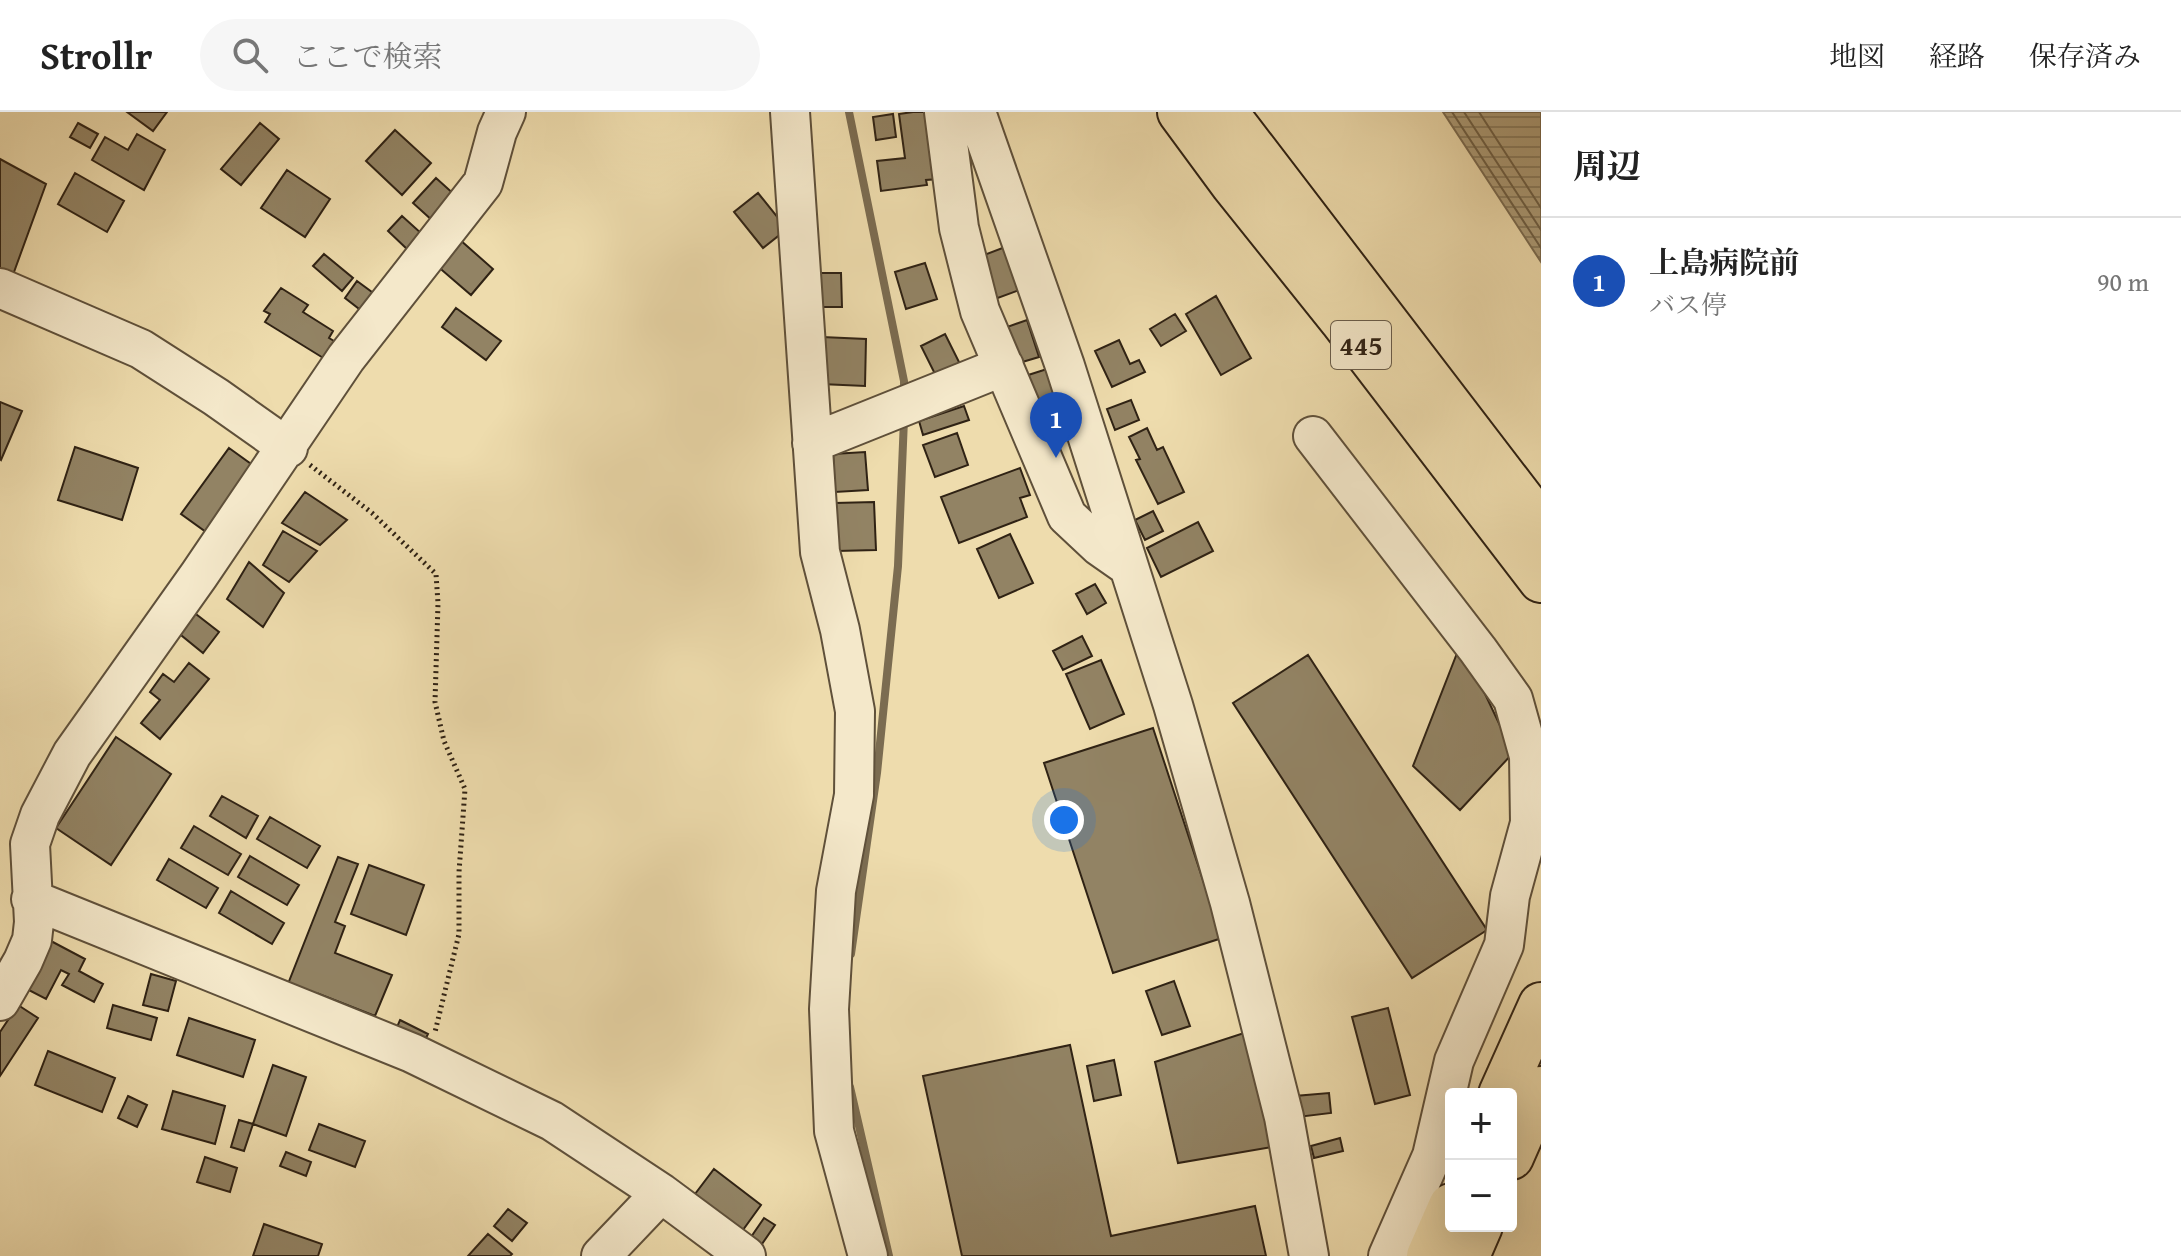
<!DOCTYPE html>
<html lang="ja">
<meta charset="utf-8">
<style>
:root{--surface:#fff;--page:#f6f6f6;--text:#222;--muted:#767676;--line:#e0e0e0;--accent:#d93025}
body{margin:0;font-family:"Gentium Book Plus","Noto Serif JP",serif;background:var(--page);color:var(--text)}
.controls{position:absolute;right:24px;bottom:24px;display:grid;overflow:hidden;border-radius:8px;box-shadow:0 8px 32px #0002}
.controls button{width:72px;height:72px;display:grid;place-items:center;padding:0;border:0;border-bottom:2px solid var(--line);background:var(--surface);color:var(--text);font:40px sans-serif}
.you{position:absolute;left:1064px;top:708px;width:28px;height:28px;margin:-20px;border:6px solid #fff;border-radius:50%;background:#1a73e8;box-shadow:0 0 0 12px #1a73e833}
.badge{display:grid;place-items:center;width:52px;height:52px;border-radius:50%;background:var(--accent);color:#fff;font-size:26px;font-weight:700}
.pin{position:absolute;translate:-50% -66px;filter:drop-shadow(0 2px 4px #0008)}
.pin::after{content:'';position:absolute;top:42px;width:28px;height:24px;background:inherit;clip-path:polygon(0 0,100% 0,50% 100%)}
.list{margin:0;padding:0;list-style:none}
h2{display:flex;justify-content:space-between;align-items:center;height:104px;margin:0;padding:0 32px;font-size:34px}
h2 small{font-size:26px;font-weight:400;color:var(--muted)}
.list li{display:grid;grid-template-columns:52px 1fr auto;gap:24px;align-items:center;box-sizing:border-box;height:128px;padding:0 32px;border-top:2px solid var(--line)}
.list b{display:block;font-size:30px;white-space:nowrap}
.list p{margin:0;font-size:26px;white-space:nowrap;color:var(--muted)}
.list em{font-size:26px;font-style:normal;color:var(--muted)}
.icon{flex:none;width:44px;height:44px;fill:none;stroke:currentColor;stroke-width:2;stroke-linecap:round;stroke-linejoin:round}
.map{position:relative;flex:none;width:1541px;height:1144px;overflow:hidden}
header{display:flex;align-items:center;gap:48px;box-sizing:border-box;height:112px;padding:0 40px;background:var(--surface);border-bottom:2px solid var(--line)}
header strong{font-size:38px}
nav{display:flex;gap:44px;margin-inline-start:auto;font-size:28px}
.search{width:560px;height:72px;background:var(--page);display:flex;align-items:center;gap:20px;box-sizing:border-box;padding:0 28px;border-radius:44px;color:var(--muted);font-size:30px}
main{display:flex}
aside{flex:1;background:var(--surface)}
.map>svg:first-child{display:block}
.water{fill:url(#water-rules);stroke:#7b6c51;stroke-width:2}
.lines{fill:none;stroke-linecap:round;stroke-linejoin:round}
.shore{stroke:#6e6046;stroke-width:2}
.stream{stroke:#7b6c51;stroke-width:8}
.building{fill:#928364;stroke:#2f2214;stroke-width:2}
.minor-casing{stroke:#5f503a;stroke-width:42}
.highway-casing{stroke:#2f2214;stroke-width:48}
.path{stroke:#2f2214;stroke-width:5;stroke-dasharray:2 4;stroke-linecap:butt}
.minor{stroke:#f4e8ca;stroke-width:38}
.highway{stroke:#eedcad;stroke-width:44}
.labels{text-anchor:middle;stroke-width:7;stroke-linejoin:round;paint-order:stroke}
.shield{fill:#f4e8ca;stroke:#6a5d4b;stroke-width:2}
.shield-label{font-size:28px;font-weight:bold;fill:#2f2214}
</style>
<header>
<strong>Strollr</strong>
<div class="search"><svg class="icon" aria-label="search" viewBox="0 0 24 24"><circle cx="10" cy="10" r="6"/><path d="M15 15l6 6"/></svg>ここで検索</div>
<nav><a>地図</a><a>経路</a><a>保存済み</a></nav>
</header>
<main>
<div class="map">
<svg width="1541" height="1144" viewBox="0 0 1541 1144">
<defs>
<pattern id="water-rules" width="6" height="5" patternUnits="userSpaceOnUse" patternTransform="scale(2)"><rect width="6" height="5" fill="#ad9d79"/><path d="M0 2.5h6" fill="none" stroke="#8d8062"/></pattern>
</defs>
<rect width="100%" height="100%" fill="#eedcad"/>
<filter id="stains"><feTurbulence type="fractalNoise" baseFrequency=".0025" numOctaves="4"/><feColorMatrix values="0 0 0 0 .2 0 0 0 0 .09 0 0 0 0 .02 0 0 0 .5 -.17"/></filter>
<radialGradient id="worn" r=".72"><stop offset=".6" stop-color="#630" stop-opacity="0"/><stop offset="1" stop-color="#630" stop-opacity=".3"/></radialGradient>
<!-- water -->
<path class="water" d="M1443,0h98v150z"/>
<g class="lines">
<!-- shore -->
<path class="shore" d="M1452,0l89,136
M1464,0l77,118
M1479,0l62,96"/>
<!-- stream -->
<path class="stream" d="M849,0l55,269v13
M851,842l26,-181 21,-207 6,-147
M850,975l39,169"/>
</g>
<!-- building -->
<path class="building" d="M127,0h40l-14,19z
M913,0h16l10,67 -13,1 1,5 -46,6 -4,-30 28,-3 -6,-44z
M893,2l3,23 -20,3 -3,-23z
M78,11l20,11 -8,14 -20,-11z
M260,11l19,16 -38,46 -20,-16z
M395,18l36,33 -29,32 -36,-34z
M137,22l28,16 -21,40 -52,-30 13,-23 23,13z
M0,47l46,25 -36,99 -10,-4z
M287,58l43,29 -25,38 -44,-29z
M75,61l49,28 -17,31 -49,-28z
M436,66l20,18 -22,26 -21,-19z
M758,81l29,36 -24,19 -29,-36z
M402,104l20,18 -14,16 -20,-19z
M459,127l34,30 -22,26 -35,-30z
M1005,135l17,42 -27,10 -16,-42z
M324,142l29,24 -11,13 -29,-25z
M925,151l12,36 -31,10 -11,-37z
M818,161h23l1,34h-23z
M357,169l23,17 -13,17 -22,-17z
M281,176l27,17 -5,7 30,19 -4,7 15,9 -11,17 -68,-42 5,-8 -6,-3z
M1216,184l35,62 -30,17 -35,-61z
M456,196l45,33 -15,19 -44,-33z
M1175,202l11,17 -25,15 -11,-17z
M1027,208l12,37 -20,6 -12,-36z
M945,222l19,38 -24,12 -19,-38z
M822,225l44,2 -1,47 -44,-2z
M1119,228l11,24 9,-4 6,12 -33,15 -17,-36z
M1047,257l15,43 -25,8 -15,-43z
M1131,288l8,20 -24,10 -8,-21z
M0,290l22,9 -21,49 -1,-1z
M964,294l5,14 -46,15 -4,-14z
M1147,316l10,22 6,-3 21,45 -26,12 -22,-44 4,-1 -11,-22z
M957,321l11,32 -33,12 -12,-32z
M75,335l63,21 -16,52 -64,-20z
M229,336l32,23 -48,66 -32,-23z
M865,340l3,38 -33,2 -2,-38z
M1020,356l10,27 -10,3 7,19 -68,26 -18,-46z
M305,380l42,28 -27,25 -38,-22z
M874,390l2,48 -39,1 -2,-48z
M1153,399l10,20 -18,9 -10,-20z
M1198,410l15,29 -52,26 -14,-29z
M283,419l34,20 -28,31 -26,-17z
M1010,422l23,49 -34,15 -22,-49z
M249,450l35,31 -21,34 -36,-28z
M1095,472l11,19 -19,11 -11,-20z
M192,499l27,21 -16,21 -27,-22z
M1082,524l10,20 -29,14 -10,-19z
M1461,531l52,110 -53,57 -47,-44z
M1308,543l179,275 -75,48 -179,-275z
M1101,548l23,54 -34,15 -24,-55z
M189,551l20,16 -49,60 -19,-16 19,-23 -10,-8 13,-18 11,8z
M1153,616l69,210 -109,35 -69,-210z
M116,625l55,37 -60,91 -55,-37z
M222,684l36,20 -12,22 -36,-22z
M270,705l50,29 -13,22 -50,-29z
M194,714l47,28 -13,21 -47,-27z
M250,744l49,29 -12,20 -49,-28z
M338,745l20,7 -23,58 10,4 -10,27 57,22 -17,41 -56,-22v2l-33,-7z
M169,747l49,29 -12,20 -49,-28z
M369,753l55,20 -18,50 -55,-21z
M231,779l53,32 -12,21 -53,-31z
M49,828l36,19 -6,12 24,13 -9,18 -32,-17 7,-11 -8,-4 -15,29 -23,-12z
M151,862l25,7 -8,30 -25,-6z
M1174,869l16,45 -28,9 -16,-44z
M18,893l20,13 -38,58v-44z
M113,893l44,13 -6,22 -44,-12z
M1388,896l22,87 -35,9 -23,-87z
M189,906l66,22 -12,37 -66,-22z
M400,908l28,14 -7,14 -27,-14z
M1244,921l28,114 -94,16 -23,-101z
M1070,933l41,191 144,-30 11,50h-304l-39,-180z
M48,939l67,27 -13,34 -67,-27z
M1114,948l7,35 -27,6 -7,-35z
M273,953l33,12 -20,59 -33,-12z
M173,979l52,15 -10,38 -53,-15z
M1329,981l2,20 -33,4 -3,-21z
M128,984l19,9 -10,22 -19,-9z
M239,1008l14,4 -9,27 -13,-4z
M319,1012l46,17 -10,26 -46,-17z
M1340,1026l3,13 -29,7 -3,-12z
M286,1040l25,10 -5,14 -26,-10z
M205,1045l32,11 -7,24 -33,-10z
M714,1057l47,36 -21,29 -48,-36z
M508,1097l19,14 -15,18 -18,-15z
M764,1106l11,7 -15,22 -11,-7z
M264,1112l58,20 -4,12h-65z
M488,1122l24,20 -2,2h-42z"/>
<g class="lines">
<defs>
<path id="minor" d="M790,0l30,440 20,78 15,81 -1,84 -18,96 -7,118 5,122 34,125
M944,0l15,116 21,83 87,205 32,30 30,21
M976,0l89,254 108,339 57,198 54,214 25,139
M0,176l141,61 75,48 72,51
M1313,324l165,214 35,49 16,57 1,67 -20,73 -6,49 -50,116 -22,95 -44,100
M812,331l192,-77
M31,787l381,154 140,68 109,72 85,63
M0,889l23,-40 9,-21 2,-18 -4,-78 10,-29 32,-61 127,-179 147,-217 137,-175 14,-51 9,-20
M601,1144l60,-63"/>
<path id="highway" d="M1180,0l53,72 109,136 199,260
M1225,0l316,413
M1501,982l40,-89
M1511,1045l30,-68
M1429,1144l22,-50
M1467,1144l13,-30"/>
</defs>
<!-- minor casing -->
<use href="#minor" class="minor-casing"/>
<!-- highway casing -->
<use href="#highway" class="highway-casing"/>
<!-- path -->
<path class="path" d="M310,353l62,48 64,61 2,29 -3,99 9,39 21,48 -6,83v62l-24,98"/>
<!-- minor -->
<use href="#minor" class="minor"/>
<!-- highway -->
<use href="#highway" class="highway"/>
</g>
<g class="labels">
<!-- shield labels -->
<rect class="shield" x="1331" y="209" width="60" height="48" rx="6"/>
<g class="shield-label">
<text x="1361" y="243">445</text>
</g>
</g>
<rect width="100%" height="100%" filter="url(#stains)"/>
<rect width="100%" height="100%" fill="url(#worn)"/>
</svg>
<div class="controls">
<button>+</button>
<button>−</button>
</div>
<div class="you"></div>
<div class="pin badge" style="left:1056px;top:346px;background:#1a4fb4">1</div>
</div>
<aside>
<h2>周辺<small></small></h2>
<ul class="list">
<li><span class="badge" style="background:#1a4fb4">1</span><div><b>上島病院前</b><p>バス停</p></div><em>90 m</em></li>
</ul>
</aside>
</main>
